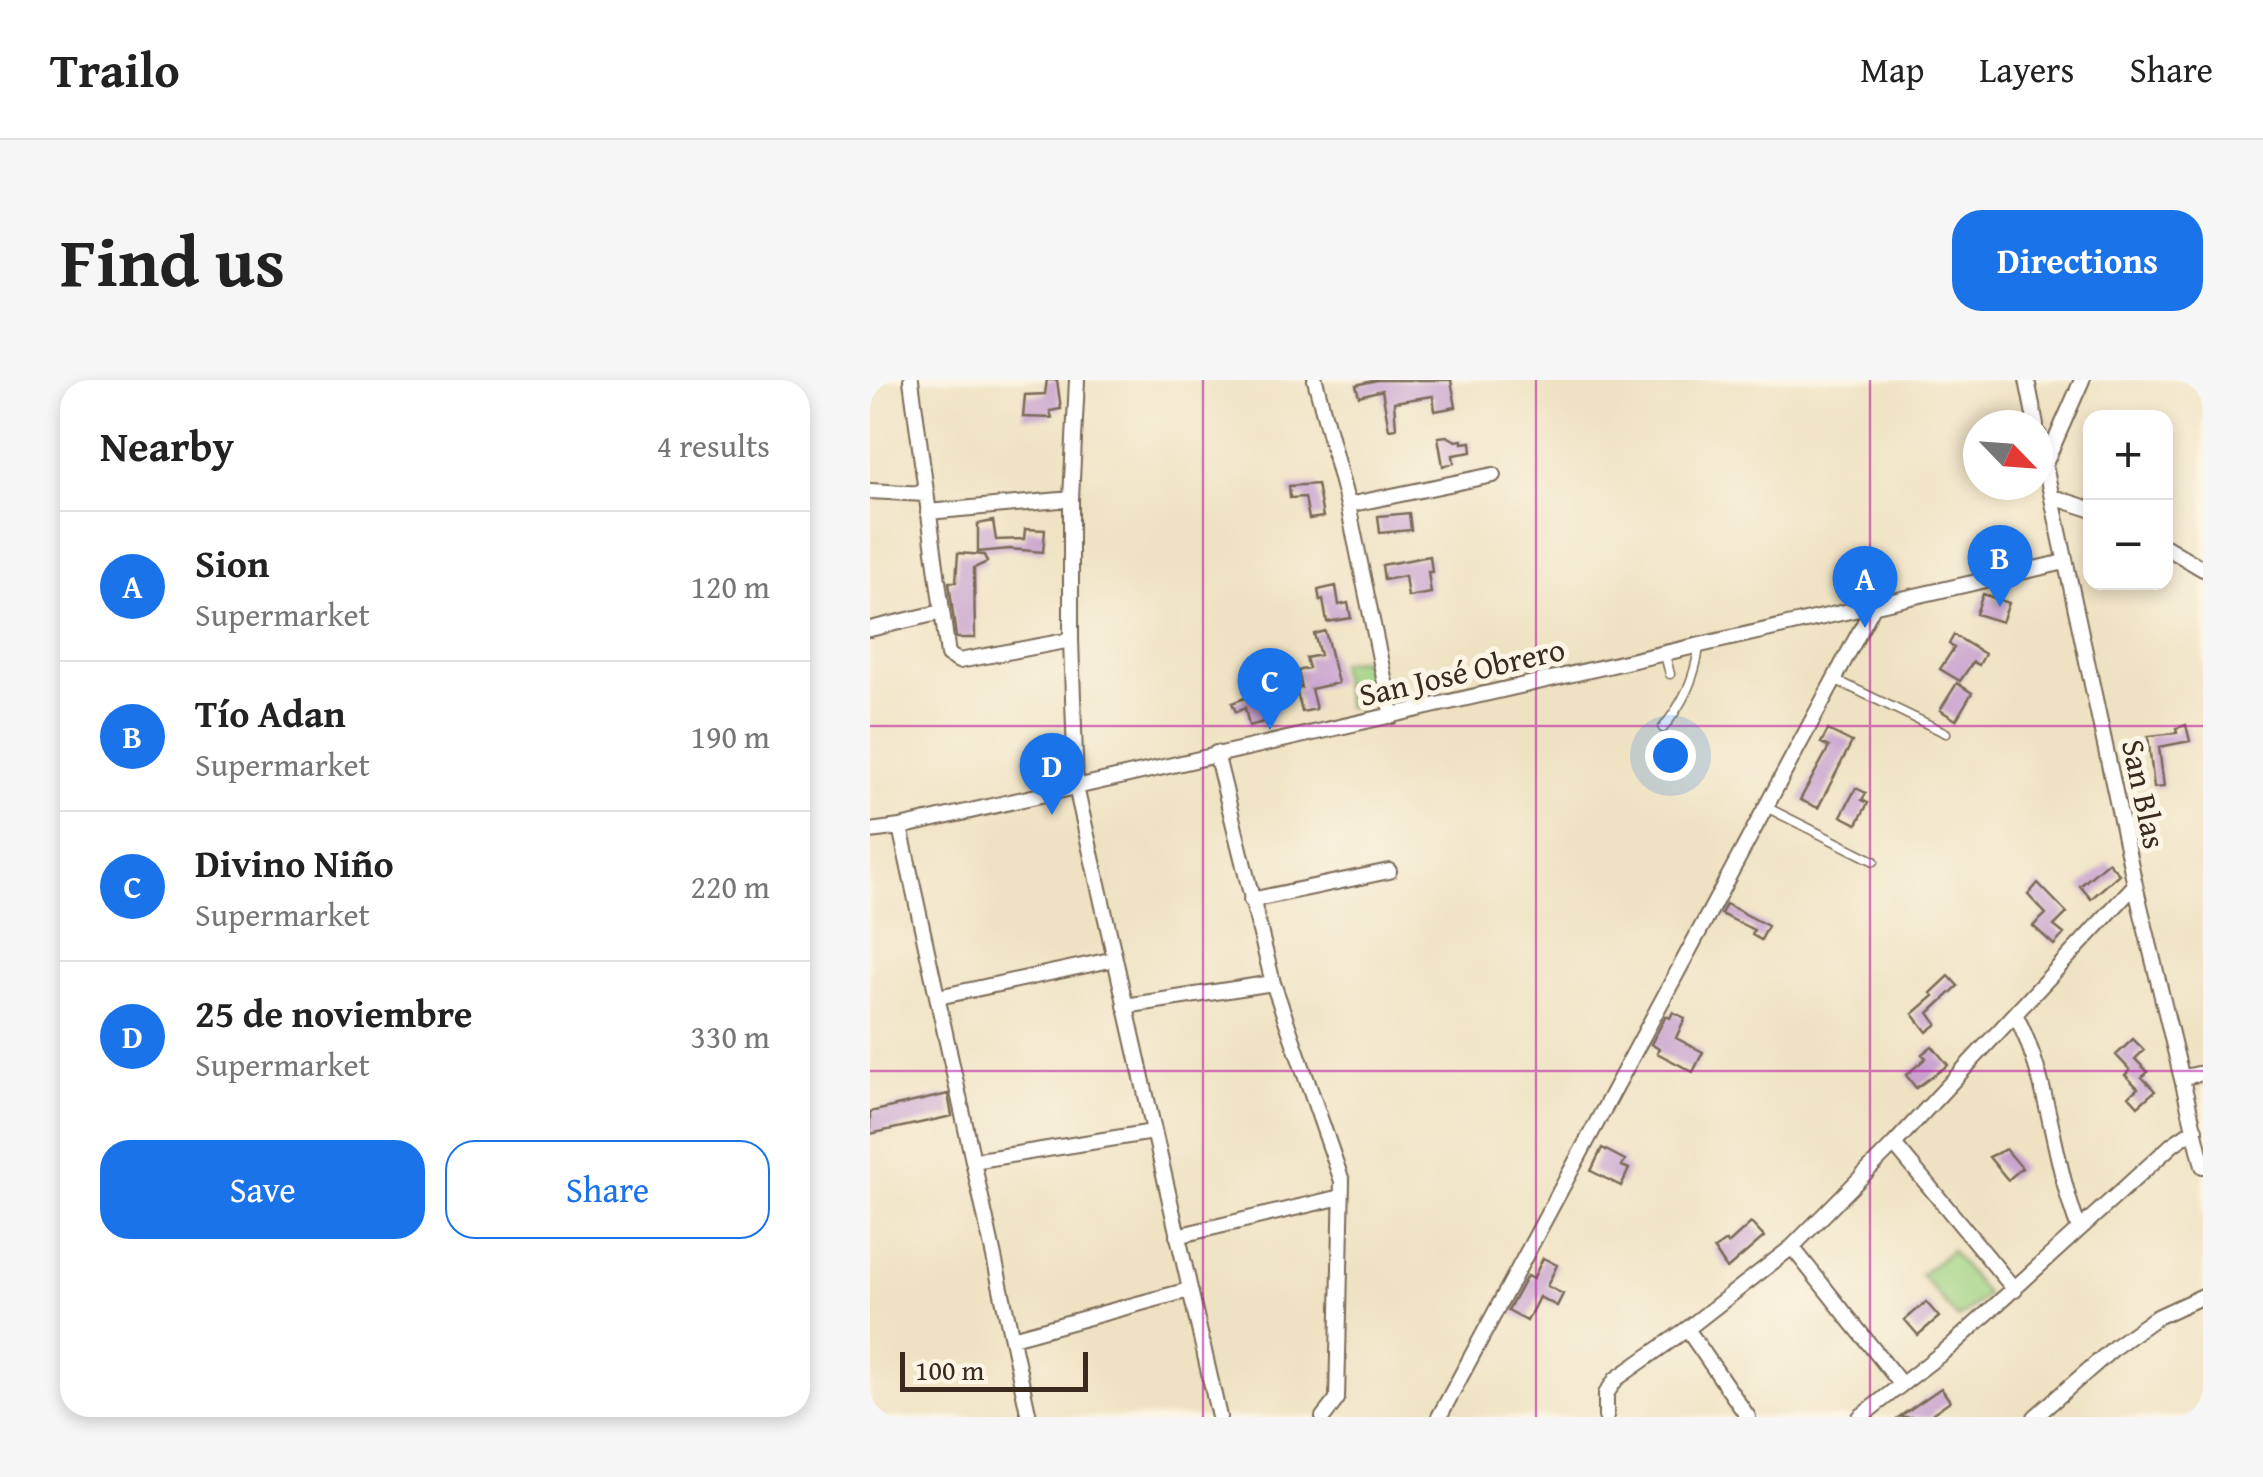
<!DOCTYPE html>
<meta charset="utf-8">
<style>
:root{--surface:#fff;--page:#f6f6f6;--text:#222;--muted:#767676;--line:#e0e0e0;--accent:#1a73e8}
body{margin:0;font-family:"Gentium Book Plus",serif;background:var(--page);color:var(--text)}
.controls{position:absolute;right:30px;top:30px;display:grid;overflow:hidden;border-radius:20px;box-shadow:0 5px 15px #0003}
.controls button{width:90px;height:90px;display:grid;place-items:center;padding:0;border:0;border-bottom:2px solid var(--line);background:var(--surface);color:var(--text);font:50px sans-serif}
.compass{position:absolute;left:1093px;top:30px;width:90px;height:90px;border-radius:50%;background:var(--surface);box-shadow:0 5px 15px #0003;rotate:115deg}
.scale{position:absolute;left:30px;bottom:25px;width:188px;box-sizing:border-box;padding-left:10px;border:5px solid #3b2a1e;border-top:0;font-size:28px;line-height:35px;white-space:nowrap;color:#3b2a1e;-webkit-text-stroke:8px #fcf5e5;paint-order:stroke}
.you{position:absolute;left:800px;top:375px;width:35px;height:35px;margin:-25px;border:8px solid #fff;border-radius:50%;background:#1a73e8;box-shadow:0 0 0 15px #1a73e833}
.badge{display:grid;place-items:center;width:65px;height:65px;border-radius:50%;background:var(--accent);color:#fff;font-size:32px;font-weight:700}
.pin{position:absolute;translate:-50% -82px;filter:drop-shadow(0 2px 5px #0008)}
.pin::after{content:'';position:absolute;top:52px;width:35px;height:30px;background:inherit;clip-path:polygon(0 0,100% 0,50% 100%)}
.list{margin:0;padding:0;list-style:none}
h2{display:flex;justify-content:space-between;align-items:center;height:130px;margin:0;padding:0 40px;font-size:42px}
h2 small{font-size:32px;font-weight:400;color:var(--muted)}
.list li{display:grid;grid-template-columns:65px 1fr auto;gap:30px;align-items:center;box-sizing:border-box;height:150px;padding:0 40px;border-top:2px solid var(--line)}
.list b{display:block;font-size:38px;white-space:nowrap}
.list p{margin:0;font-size:32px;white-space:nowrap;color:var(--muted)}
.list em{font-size:32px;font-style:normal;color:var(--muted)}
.actions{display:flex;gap:20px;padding:30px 40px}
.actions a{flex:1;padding:22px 0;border:2px solid var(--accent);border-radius:30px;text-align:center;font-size:35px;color:var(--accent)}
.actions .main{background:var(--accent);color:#fff}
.map{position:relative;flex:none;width:1333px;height:1037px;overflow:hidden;border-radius:30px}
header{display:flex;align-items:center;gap:60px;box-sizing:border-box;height:140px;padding:0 50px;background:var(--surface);border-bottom:2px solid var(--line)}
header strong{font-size:48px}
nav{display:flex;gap:55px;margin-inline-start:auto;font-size:35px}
.intro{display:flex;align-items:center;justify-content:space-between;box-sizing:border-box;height:240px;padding:0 60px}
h1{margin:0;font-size:70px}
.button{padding:25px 45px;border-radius:30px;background:var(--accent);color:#fff;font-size:35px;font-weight:700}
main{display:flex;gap:60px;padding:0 60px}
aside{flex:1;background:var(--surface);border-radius:30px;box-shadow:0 5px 15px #0003}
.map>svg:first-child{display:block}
.green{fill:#9fd382;stroke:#6d7e50;stroke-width:2.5}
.building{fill:#c8a1cf}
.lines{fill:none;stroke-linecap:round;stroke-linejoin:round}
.lane-casing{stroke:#7a6a57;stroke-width:11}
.street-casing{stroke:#7a6a57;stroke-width:18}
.lane{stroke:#fff;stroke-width:8}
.street{stroke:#fff;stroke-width:14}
.grid{fill:none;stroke:#b5179e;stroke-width:2.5;stroke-opacity:0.55}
.labels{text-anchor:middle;stroke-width:10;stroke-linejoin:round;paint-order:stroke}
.street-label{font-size:32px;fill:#3b2a1e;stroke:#fcf5e5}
</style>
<header>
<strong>Trailo</strong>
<nav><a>Map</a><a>Layers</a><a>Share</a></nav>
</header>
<div class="intro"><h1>Find us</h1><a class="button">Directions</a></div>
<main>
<aside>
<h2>Nearby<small>4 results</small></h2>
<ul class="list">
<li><span class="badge">A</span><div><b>Sion</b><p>Supermarket</p></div><em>120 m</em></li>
<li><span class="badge">B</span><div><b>Tío Adan</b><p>Supermarket</p></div><em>190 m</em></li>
<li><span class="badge">C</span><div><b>Divino Niño</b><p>Supermarket</p></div><em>220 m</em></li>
<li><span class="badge">D</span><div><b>25 de noviembre</b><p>Supermarket</p></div><em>330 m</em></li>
</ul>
<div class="actions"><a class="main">Save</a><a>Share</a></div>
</aside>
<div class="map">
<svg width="1333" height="1037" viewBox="0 0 1333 1037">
<rect width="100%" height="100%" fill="#fcf5e5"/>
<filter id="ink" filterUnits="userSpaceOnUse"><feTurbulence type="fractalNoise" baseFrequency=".01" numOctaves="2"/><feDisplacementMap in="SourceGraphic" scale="20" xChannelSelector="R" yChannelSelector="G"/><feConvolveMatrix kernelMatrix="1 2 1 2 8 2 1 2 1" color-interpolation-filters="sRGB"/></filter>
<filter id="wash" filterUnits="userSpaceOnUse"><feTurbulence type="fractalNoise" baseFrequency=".0048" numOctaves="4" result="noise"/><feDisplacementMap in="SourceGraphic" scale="40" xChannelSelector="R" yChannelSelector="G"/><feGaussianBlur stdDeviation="2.25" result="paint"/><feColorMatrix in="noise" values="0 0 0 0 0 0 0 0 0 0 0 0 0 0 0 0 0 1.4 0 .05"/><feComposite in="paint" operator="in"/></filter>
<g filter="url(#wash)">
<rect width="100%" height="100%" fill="#efe2c2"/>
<!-- green -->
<path class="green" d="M494,279l8,43 -25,5 -8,-44z
M1081,870l36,45 -29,24 -37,-44z"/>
<g id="blocks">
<!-- building -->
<path class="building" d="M177,0h10l4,29 -11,2 2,7 -29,-1 2,-22 20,-1z
M507,0h74l5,27 -21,4 -2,-15 -39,6 2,26 -7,1 -7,-39 -23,6 -3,-11z
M577,56l9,5 6,-1v3l9,-1 1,10 -19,3 1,8 -11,3 -5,-29z
M447,104l6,33 -14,2 -4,-22 -15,1 -1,-12z
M539,133l2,17 -31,3 -2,-17z
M123,141l3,19 28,-1 1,-10 20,1 -2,22 -33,-3 -32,3v-28z
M88,173l26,2 3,7 -13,6 1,70h-19l-7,-56h7z
M560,176l2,16h-4l3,21 -23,4 -3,-21 -21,4 -2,-15z
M466,206l3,19 9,-2 3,15 -24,4 -4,-22 -3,1 -2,-11z
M1113,214l26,9 -7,19 -26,-8z
M455,251l13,52 -27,6 5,20 -14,3 -6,-23 6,-1 -4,-17 11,-3 -3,-10 14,-3 -6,-21z
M1084,255l31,19 -6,11 -6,-3 -13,19 -20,-12 14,-21 -5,-4z
M1087,303l15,10 -16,27 -16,-10z
M387,313l1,5 17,-3 3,16 -12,3 1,7 -18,5 -4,-18 -9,4 -4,-9z
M1316,345l4,16 -31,6 5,40 -10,1 -6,-52 29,-3 -1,-5z
M958,350l24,12 -34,66 -18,-8 29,-53 -8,-4z
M986,408l10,5 -4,7 6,3 -11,21 -16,-8z
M1238,482l11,12 -28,25 -11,-13z
M1168,503l29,30 -13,13 10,8 -10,11 -21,-19 13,-12 -18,-19z
M856,524l42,22 -7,14 -9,-5 2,-5 -33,-16z
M1079,596l9,10 -29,27 8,11 -10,8 -14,-18 21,-18 -3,-3z
M803,632l12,6 -9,20 27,14 -10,20 -36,-19 2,-4 -8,-5 15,-28 4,2z
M1263,659l11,11 -9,9 13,13 -6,5 13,14 -17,15 -9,-10 9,-8 -13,-13 5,-5 -14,-15z
M1062,666l16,19 -32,23 -10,-13 20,-17 -4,-4z
M78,714l4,22 -82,18v-22z
M732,768l23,12 -3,6 7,3 -8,17 -30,-15z
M1136,769l16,19 -14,12 -19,-23z
M881,843l13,14 -37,32 -13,-20 12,-8 2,3z
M673,878l14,7 -10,21 16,8 -6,12 -18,-9 -12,24 -19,-10 19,-35 6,3z
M1056,922l13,15 -21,18 -13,-15z
M1071,1008l9,13 -17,12 3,4h-37z"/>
</g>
</g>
<g filter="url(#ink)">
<use href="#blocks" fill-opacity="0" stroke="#7a6a57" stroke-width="2.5"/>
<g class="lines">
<defs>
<path id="lane" d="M795,275l5,19
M964,299l112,54
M793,348c20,-25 32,-49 36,-81
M896,427l108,54"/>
<path id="street" d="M41,0l37,275 11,6 112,-21
M207,0l-6,119v141l5,147 143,630
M445,0l33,125 44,211
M1157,0l9,45
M1168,53l97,452 68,281
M1175,84l37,-84
M0,111l55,3
M1183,117l37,12
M478,125l145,-30
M58,132l143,-13
M1296,167l37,22
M0,249l72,-17
M346,373l57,230 69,198 -5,218 -14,18
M30,447l129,590
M0,451l30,-4 1165,-265
M381,520l138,-29
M68,617l177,-38
M255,626l148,-23
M1145,634c35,66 37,146 64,215
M1314,697l19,-4
M1024,764l121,146
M103,781l180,-29
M307,856l164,-39
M922,867l109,137
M817,949l61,88
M142,958l177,-48
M569,1037l435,-812
M736,1037v-23l10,-15 71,-50 105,-82 102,-103 241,-259
M990,1037l91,-71 222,-202 22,-15
M1165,1037l81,-71 39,-28 48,-22"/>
</defs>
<!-- lane casing -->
<use href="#lane" class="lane-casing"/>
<!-- street casing -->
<use href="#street" class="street-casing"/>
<!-- lane -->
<use href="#lane" class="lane"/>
<!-- street -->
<use href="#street" class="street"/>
</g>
</g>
<!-- grid -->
<path class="grid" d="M333,0v1037M666,0v1037M1000,0v1037M0,346h1333M0,691h1333"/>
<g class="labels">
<!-- street labels -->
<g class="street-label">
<text transform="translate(592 292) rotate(-13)" y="11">San José Obrero</text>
<text transform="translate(1274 414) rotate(78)" y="11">San Blas</text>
</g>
</g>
</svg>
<div class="controls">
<button>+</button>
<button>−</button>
</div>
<svg class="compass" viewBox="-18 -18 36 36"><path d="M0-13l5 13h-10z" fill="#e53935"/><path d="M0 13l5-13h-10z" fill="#767676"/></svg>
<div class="scale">100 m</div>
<div class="you"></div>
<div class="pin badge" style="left:995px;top:248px">A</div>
<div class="pin badge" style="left:1130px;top:227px">B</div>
<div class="pin badge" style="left:400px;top:350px">C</div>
<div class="pin badge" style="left:182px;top:435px">D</div>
</div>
</main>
